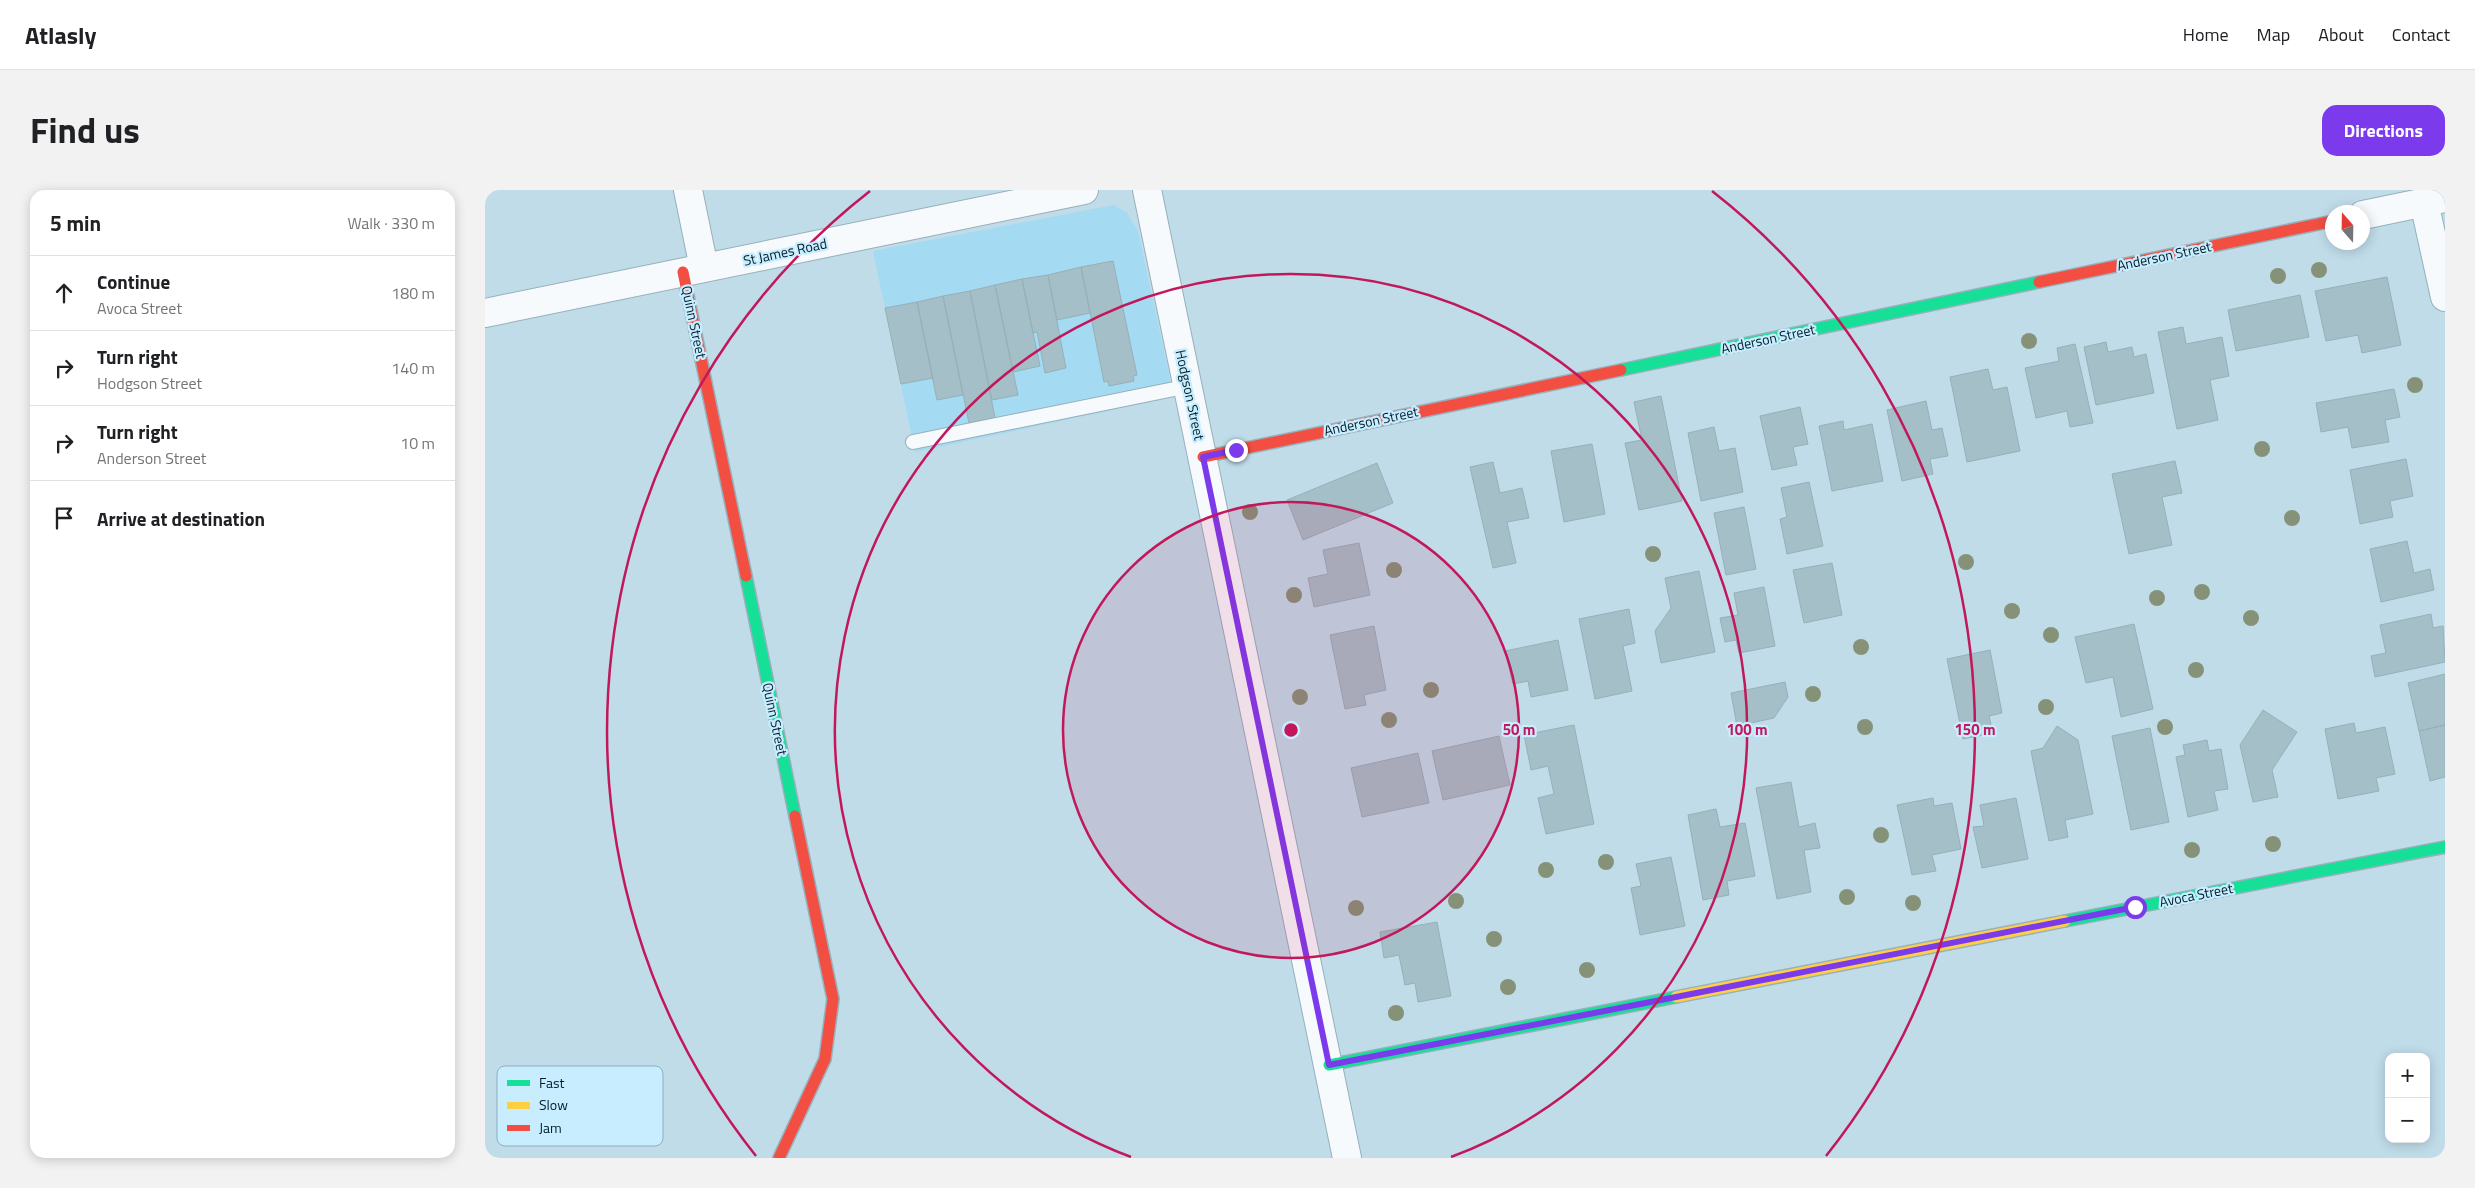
<!DOCTYPE html>
<meta charset="utf-8">
<style>
:root{--surface:#fff;--page:#f2f2f2;--text:#202124;--muted:#757577;--line:#e0e0e0;--accent:#7c3aed}
body{margin:0;font-family:"Titillium Web",sans-serif;background:var(--page);color:var(--text)}
.controls{position:absolute;right:15px;bottom:15px;display:grid;overflow:hidden;border-radius:10px;box-shadow:0 2px 12px #0003}
.controls button{width:45px;height:45px;display:grid;place-items:center;padding:0;border:0;border-bottom:1px solid var(--line);background:var(--surface);color:var(--text);font:25px sans-serif}
.compass{position:absolute;left:1840px;top:15px;width:45px;height:45px;border-radius:50%;background:var(--surface);box-shadow:0 2px 12px #0003;rotate:340deg}
.stop{position:absolute;width:15px;height:15px;margin:-11px;border:4px solid #7c3aed;border-radius:50%;background:#fff}
.stop.end{background:#7c3aed;border-color:#fff;box-shadow:0 1px 5px #0008}
.list{margin:0;padding:0;list-style:none}
h2{display:flex;justify-content:space-between;align-items:center;height:65px;margin:0;padding:0 20px;font-size:21px}
h2 small{font-size:16px;font-weight:400;color:var(--muted)}
.list li{display:grid;grid-template-columns:32px 1fr auto;gap:15px;align-items:center;box-sizing:border-box;height:75px;padding:0 20px;border-top:1px solid var(--line)}
.list b{display:block;font-size:19px;white-space:nowrap}
.list p{margin:0;font-size:16px;white-space:nowrap;color:var(--muted)}
.list em{font-size:16px;font-style:normal;color:var(--muted)}
.icon{flex:none;width:28px;height:28px;fill:none;stroke:currentColor;stroke-width:2;stroke-linecap:round;stroke-linejoin:round}
.map{position:relative;flex:none;width:1960px;height:968px;overflow:hidden;border-radius:15px}
header{display:flex;align-items:center;gap:30px;box-sizing:border-box;height:70px;padding:0 25px;background:var(--surface);border-bottom:1px solid var(--line)}
header strong{font-size:24px}
nav{display:flex;gap:28px;margin-inline-start:auto;font-size:18px}
.intro{display:flex;align-items:center;justify-content:space-between;box-sizing:border-box;height:120px;padding:0 30px}
h1{margin:0;font-size:35px}
.button{padding:12px 22px;border-radius:15px;background:var(--accent);color:#fff;font-size:18px;font-weight:700}
main{display:flex;gap:30px;padding:0 30px}
aside{flex:1;background:var(--surface);border-radius:15px;box-shadow:0 2px 12px #0003}
.map>svg:first-child{display:block}
.built{fill:#a4daf2}
.building{fill:#a4bfc7;stroke:#95b0b8}
.lines{fill:none;stroke-linecap:round;stroke-linejoin:round}
.lane-casing{stroke:#97b0bb;stroke-width:16}
.street-casing{stroke:#97b0bb;stroke-width:30}
.fast-casing{stroke:#97b0bb;stroke-width:14}
.slow-casing{stroke:#97b0bb;stroke-width:14}
.jam-casing{stroke:#97b0bb;stroke-width:14}
.lane{stroke:#f6fafc;stroke-width:14}
.street{stroke:#f6fafc;stroke-width:28}
.fast{stroke:#16e098;stroke-width:11}
.slow{stroke:#ffcf43;stroke-width:11}
.jam{stroke:#f24e42;stroke-width:11}
.tree{fill:#869278}
.route{stroke:#7c3aed;stroke-width:6}
.ring{fill:none;stroke:#c2185b;stroke-width:2.5}
.labels{text-anchor:middle;stroke-width:4.5;stroke-linejoin:round;paint-order:stroke}
.street-label{font-size:14px;fill:#031e29;stroke:#c7edff}
.key{fill:#c7edff;stroke:#8cafbf;stroke-width:1}
.key-label{font-size:14px;fill:#031e29}
.centre{fill:#c2185b;stroke:#c7edff;stroke-width:2.5}
.ring-label{font-size:15px;text-anchor:middle;font-weight:bold;fill:#c2185b;stroke:#c7edff;stroke-width:4.5;stroke-linejoin:round;paint-order:stroke}
</style>
<header>
<strong>Atlasly</strong>
<nav><a>Home</a><a>Map</a><a>About</a><a>Contact</a></nav>
</header>
<div class="intro"><h1>Find us</h1><a class="button">Directions</a></div>
<main>
<aside>
<h2>5 min<small>Walk · 330 m</small></h2>
<ul class="list">
<li><svg class="icon" aria-label="ahead" viewBox="0 0 24 24"><path d="M12 20V5M6 11l6-6 6 6"/></svg><div><b>Continue</b><p>Avoca Street</p></div><em>180 m</em></li>
<li><svg class="icon" aria-label="right" viewBox="0 0 24 24"><path d="M7 20v-9h11M14 6l5 5-5 5"/></svg><div><b>Turn right</b><p>Hodgson Street</p></div><em>140 m</em></li>
<li><svg class="icon" aria-label="right" viewBox="0 0 24 24"><path d="M7 20v-9h11M14 6l5 5-5 5"/></svg><div><b>Turn right</b><p>Anderson Street</p></div><em>10 m</em></li>
<li><svg class="icon" aria-label="arrive" viewBox="0 0 24 24"><path d="M6 21V4h12l-3 4 3 4H6"/></svg><div><b>Arrive at destination</b></div></li>
</ul>
</aside>
<div class="map">
<svg width="1960" height="968" viewBox="0 0 1960 968">
<rect width="100%" height="100%" fill="#c0dce9"/>
<!-- built -->
<path class="built" d="M629,15l13,8 11,18 36,166 -259,55 -42,-201z"/>
<!-- building -->
<path class="building" d="M628,71l24,114 -4,1 1,5 -25,5 -1,-5 -4,1 -23,-115z
M596,77l9,46 -33,7 -9,-45z
M563,85l18,93 -21,5 -8,-41 -4,1 -11,-54z
M1902,87l14,68 -39,8 -4,-18 -32,6 -11,-50z
M537,89l18,87 -27,6 -18,-87z
M510,95l23,110 -26,5 -22,-109z
M485,101l25,127 -26,5 -26,-127z
M1815,105l9,42 -73,14 -8,-41z
M458,106l20,99 -26,5 -20,-98z
M432,112l16,76 -32,6 -16,-76z
M1698,137l3,17 36,-7 7,39 -19,4 8,40 -41,9 -19,-97z
M1621,152l2,10 24,-5 2,10 12,-3 8,39 -58,12 -12,-58z
M1590,154l18,79 -23,4 -3,-16 -31,7 -11,-50 34,-7 -2,-13z
M1503,179l5,21 14,-3 13,64 -53,11 -17,-85z
M1909,199l6,28 -15,3 4,22 -37,6 -4,-21 -27,5 -5,-29z
M1176,206l21,105 -43,9 -14,-67 17,-3 -8,-38z
M1441,211l6,29 10,-2 6,28 -18,3 3,15 -31,7 -15,-71z
M1315,217l8,37 -15,3 4,18 -25,5 -12,-54z
M1358,231l1,9 28,-6 11,57 -51,10 -13,-65z
M1229,237l5,24 16,-3 8,44 -42,9 -13,-68z
M1107,254l13,70 -41,8 -13,-71z
M1921,269l7,37 -23,5 3,16 -33,7 -10,-54z
M1690,271l7,32 -20,4 10,48 -43,9 -17,-80z
M1008,272l7,31 22,-5 7,30 -22,4 9,41 -23,5 -23,-101z
M892,273l16,40 -90,37 -16,-40z
M1324,292l14,64 -36,8 -7,-35 7,-2 -6,-29z
M1259,317l12,62 -30,6 -12,-62z
M1922,351l7,32 16,-4 4,21 -53,12 -11,-53z
M874,353l11,52 -56,12 -6,-29 20,-4 -5,-24z
M1347,373l10,52 -38,8 -11,-53z
M1214,381l16,81 -54,11 -6,-32 16,-23 -6,-30z
M1279,397l11,59 -36,7 -3,-13 -11,2 -5,-24 18,-3 -4,-22z
M1144,419l6,34 -12,3 9,45 -37,8 -16,-80z
M1946,424l2,14 10,-2 2,36 -70,15 -4,-21 15,-3 -6,-28z
M1649,434l19,85 -32,8 -8,-40 -27,6 -11,-46z
M889,436l12,64 -22,5 2,10 -21,4 -15,-74z
M1073,450l10,50 -37,7 -3,-16 -15,3 -8,-33z
M1505,460l12,63 -13,3 4,17 -30,6 -16,-80z
M1960,484v51l-26,6 -11,-48z
M1300,492l3,15 -14,21 -37,8 -6,-33z
M1778,520l34,22 -25,38 6,27 -25,5 -13,-57z
M1869,533l2,10 29,-6 10,47 -19,4 3,13 -41,8 -13,-70z
M1089,535l20,99 -48,10 -8,-36 16,-4 -6,-28 -17,4 -7,-35z
M1960,535v52l-15,4 -11,-50z
M1572,536l21,14 15,74 -28,6 3,17 -19,4 -18,-90 12,-3z
M1665,538l19,94 -38,8 -19,-94z
M1014,546l11,49 -67,15 -11,-49z
M1722,550l2,11 12,-2 7,40 -14,2 4,19 -30,7 -12,-60 9,-2 -2,-10z
M933,563l11,50 -67,14 -11,-49z
M1306,592l8,45 16,-4 5,25 -16,2 7,42 -34,7 -21,-111z
M1448,608l1,8 18,-3 9,46 -29,6 4,16 -24,4 -15,-70z
M1531,608l12,61 -46,9 -9,-41 11,-1 -4,-21z
M1231,619l4,18 25,-4 10,53 -28,5 2,14 -26,5 -15,-85z
M1186,667l14,69 -45,9 -9,-47 10,-2 -5,-22z
M952,732l14,74 -33,6 -3,-19 -10,2 -6,-30 -15,3 -4,-26z"/>
<g class="lines">
<defs>
<path id="lane" d="M428,252l276,-56"/>
<path id="street" d="M203,0l16,78
M662,0l200,968
M1939,12l21,95
M1878,25l82,-17
M0,123l599,-123"/>
<path id="fast" d="M1136,180l418,-88
M261,386l49,240
M1580,731l380,-74
M844,875l347,-68"/>
<path id="slow" d="M1191,807l389,-76"/>
<path id="jam" d="M198,82l63,304
M1554,92l294,-61
M718,267l418,-87
M294,968l46,-99 8,-60 -38,-183"/>
</defs>
<!-- lane casing -->
<use href="#lane" class="lane-casing"/>
<!-- street casing -->
<use href="#street" class="street-casing"/>
<!-- fast casing -->
<use href="#fast" class="fast-casing"/>
<!-- slow casing -->
<use href="#slow" class="slow-casing"/>
<!-- jam casing -->
<use href="#jam" class="jam-casing"/>
<!-- lane -->
<use href="#lane" class="lane"/>
<!-- street -->
<use href="#street" class="street"/>
<!-- fast -->
<use href="#fast" class="fast"/>
<!-- slow -->
<use href="#slow" class="slow"/>
<!-- jam -->
<use href="#jam" class="jam"/>
</g>
<!-- trees -->
<g class="tree">
<circle cx="1834" cy="80" r="8"/>
<circle cx="1793" cy="86" r="8"/>
<circle cx="1544" cy="151" r="8"/>
<circle cx="1930" cy="195" r="8"/>
<circle cx="1777" cy="259" r="8"/>
<circle cx="765" cy="322" r="8"/>
<circle cx="1807" cy="328" r="8"/>
<circle cx="1168" cy="364" r="8"/>
<circle cx="1481" cy="372" r="8"/>
<circle cx="909" cy="380" r="8"/>
<circle cx="1717" cy="402" r="8"/>
<circle cx="809" cy="405" r="8"/>
<circle cx="1672" cy="408" r="8"/>
<circle cx="1527" cy="421" r="8"/>
<circle cx="1766" cy="428" r="8"/>
<circle cx="1566" cy="445" r="8"/>
<circle cx="1376" cy="457" r="8"/>
<circle cx="1711" cy="480" r="8"/>
<circle cx="946" cy="500" r="8"/>
<circle cx="1328" cy="504" r="8"/>
<circle cx="815" cy="507" r="8"/>
<circle cx="1561" cy="517" r="8"/>
<circle cx="904" cy="530" r="8"/>
<circle cx="1380" cy="537" r="8"/>
<circle cx="1680" cy="537" r="8"/>
<circle cx="1396" cy="645" r="8"/>
<circle cx="1788" cy="654" r="8"/>
<circle cx="1707" cy="660" r="8"/>
<circle cx="1121" cy="672" r="8"/>
<circle cx="1061" cy="680" r="8"/>
<circle cx="1362" cy="707" r="8"/>
<circle cx="971" cy="711" r="8"/>
<circle cx="1428" cy="713" r="8"/>
<circle cx="871" cy="718" r="8"/>
<circle cx="1009" cy="749" r="8"/>
<circle cx="1102" cy="780" r="8"/>
<circle cx="1023" cy="797" r="8"/>
<circle cx="911" cy="823" r="8"/>
</g>
<g class="lines">
<!-- route -->
<path class="route" d="M751,260l-33,7 126,608 806,-158"/>
</g>
<!-- distance rings -->
<circle cx="806" cy="540" r="228" fill="#c2185b" fill-opacity=".12"/>
<g class="ring">
<circle cx="806" cy="540" r="228"/>
<path d="M646 967A456 456 0 1 1 966 967"/>
<path d="M271 966A684 684 0 0 1 385 1M1227 1A684 684 0 0 1 1341 966"/>
</g>
<g class="labels">
<!-- street labels -->
<g class="street-label">
<text transform="translate(300 62) rotate(-12)" y="5">St James Road</text>
<text transform="translate(1679 66) rotate(-12)" y="5">Anderson Street</text>
<text transform="translate(209 132) rotate(78)" y="5">Quinn Street</text>
<text transform="translate(1283 149) rotate(-12)" y="5">Anderson Street</text>
<text transform="translate(705 205) rotate(78)" y="5">Hodgson Street</text>
<text transform="translate(886 231) rotate(-12)" y="5">Anderson Street</text>
<text transform="translate(290 529) rotate(78)" y="5">Quinn Street</text>
<text transform="translate(1711 705) rotate(-11)" y="5">Avoca Street</text>
</g>
</g>
<!-- legend -->
<rect x="12" y="876" width="166" height="80" rx="8" class="key"/>
<rect x="22" y="890" width="23" height="6" fill="#16e098"/>
<rect x="22" y="912" width="23" height="7" fill="#ffcf43"/>
<rect x="22" y="935" width="23" height="6" fill="#f24e42"/>
<g class="key-label">
<text x="54" y="898">Fast</text>
<text x="54" y="920">Slow</text>
<text x="54" y="943">Jam</text>
</g>
<circle cx="806" cy="540" r="8" class="centre"/>
<g class="ring-label">
<text x="1034" y="545">50 m</text>
<text x="1262" y="545">100 m</text>
<text x="1490" y="545">150 m</text>
</g>
</svg>
<div class="controls">
<button>+</button>
<button>−</button>
</div>
<svg class="compass" viewBox="-18 -18 36 36"><path d="M0-13l5 13h-10z" fill="#e53935"/><path d="M0 13l5-13h-10z" fill="#757577"/></svg>
<div class="stop" style="left:1650px;top:717px"></div>
<div class="stop end" style="left:751px;top:260px"></div>
</div>
</main>
